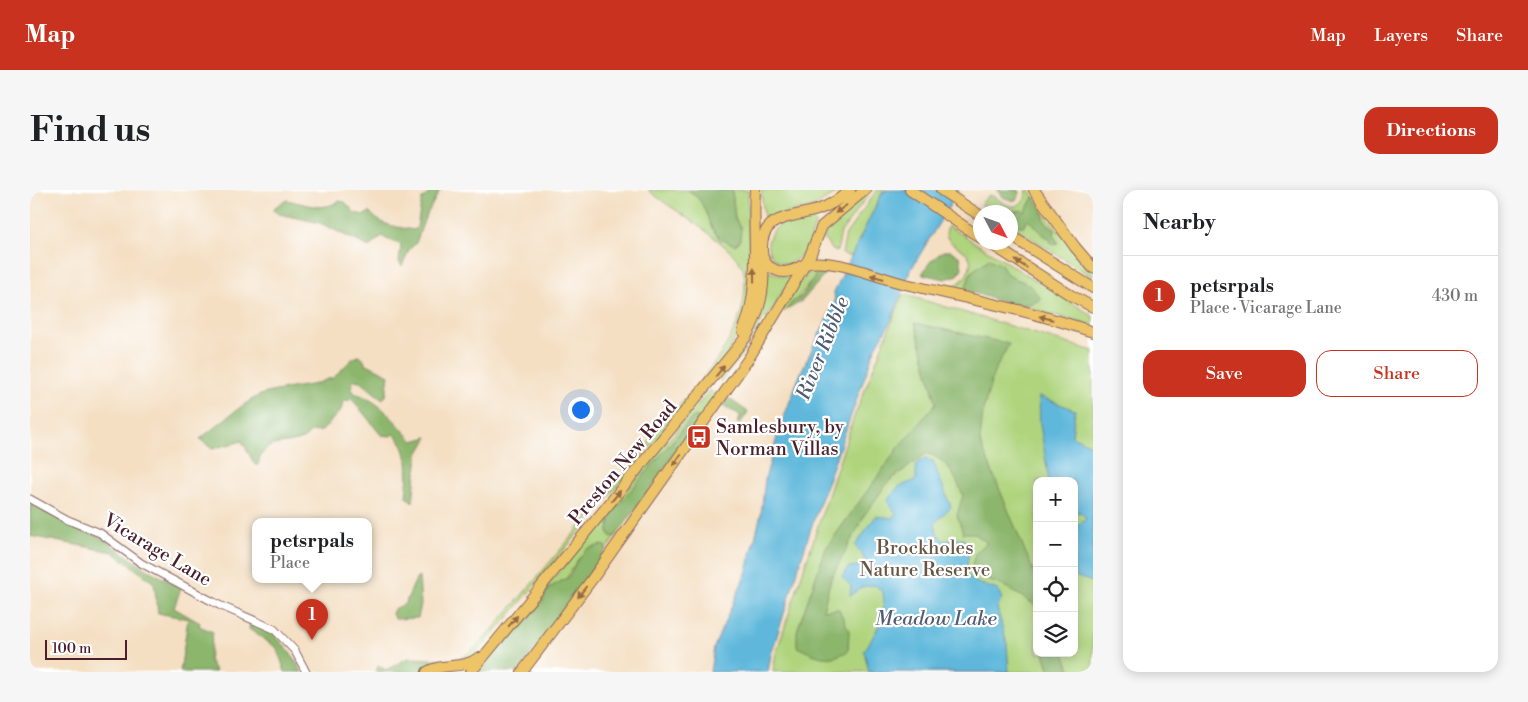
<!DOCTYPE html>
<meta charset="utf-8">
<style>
:root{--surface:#fff;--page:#f6f6f6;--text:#202124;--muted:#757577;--line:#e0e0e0;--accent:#c8321e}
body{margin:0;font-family:"Libre Bodoni",serif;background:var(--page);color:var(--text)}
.controls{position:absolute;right:15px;bottom:15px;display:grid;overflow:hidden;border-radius:10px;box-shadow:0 2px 12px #0003}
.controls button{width:45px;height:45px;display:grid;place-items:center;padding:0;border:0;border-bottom:1px solid var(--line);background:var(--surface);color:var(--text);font:25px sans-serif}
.compass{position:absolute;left:943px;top:15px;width:45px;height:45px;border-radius:50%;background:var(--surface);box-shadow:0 2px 12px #0003;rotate:131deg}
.scale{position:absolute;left:15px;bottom:12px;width:82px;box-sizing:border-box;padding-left:5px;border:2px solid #4a1f2b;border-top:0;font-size:14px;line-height:18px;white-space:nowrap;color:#4a1f2b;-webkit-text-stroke:4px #fff;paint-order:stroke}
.you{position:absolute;left:550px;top:219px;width:18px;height:18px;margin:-12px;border:4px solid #fff;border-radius:50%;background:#1a73e8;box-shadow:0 0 0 8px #1a73e833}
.badge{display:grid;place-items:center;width:32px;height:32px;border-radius:50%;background:var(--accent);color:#fff;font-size:16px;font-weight:700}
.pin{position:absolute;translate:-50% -41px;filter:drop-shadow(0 1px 2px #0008)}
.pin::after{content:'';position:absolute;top:26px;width:18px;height:15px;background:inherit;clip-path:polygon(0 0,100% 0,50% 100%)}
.popup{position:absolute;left:222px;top:328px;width:120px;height:65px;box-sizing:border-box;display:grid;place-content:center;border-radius:10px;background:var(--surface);filter:drop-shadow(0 1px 4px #0005);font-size:16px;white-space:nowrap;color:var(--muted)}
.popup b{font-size:19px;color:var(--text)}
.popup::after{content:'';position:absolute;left:50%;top:100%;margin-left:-10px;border:10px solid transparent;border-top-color:var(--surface)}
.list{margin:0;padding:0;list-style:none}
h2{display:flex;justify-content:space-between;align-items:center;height:65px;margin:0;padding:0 20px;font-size:21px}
h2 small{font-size:16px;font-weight:400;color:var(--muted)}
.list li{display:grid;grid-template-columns:32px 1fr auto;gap:15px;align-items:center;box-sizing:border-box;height:80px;padding:0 20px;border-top:1px solid var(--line)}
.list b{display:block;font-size:19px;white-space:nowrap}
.list p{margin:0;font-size:16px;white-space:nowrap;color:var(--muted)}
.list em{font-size:16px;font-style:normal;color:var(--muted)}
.actions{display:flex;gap:10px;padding:15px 20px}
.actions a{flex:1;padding:11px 0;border:1px solid var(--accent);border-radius:15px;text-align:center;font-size:18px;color:var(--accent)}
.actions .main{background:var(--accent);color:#fff}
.icon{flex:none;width:28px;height:28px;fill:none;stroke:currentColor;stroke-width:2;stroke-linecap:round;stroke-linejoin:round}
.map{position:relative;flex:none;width:1063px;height:482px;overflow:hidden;border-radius:15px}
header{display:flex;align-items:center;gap:30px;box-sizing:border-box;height:70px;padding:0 25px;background:var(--accent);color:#fff}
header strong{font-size:24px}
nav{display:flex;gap:28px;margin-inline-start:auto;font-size:18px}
.intro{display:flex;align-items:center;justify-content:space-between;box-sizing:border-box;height:120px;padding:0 30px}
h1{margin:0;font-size:35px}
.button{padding:12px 22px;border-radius:15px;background:var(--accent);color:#fff;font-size:18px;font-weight:700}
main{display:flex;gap:30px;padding:0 30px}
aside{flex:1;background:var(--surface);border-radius:15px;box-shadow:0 2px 12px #0003}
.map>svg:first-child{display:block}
.green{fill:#afd47d;stroke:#7c7a54;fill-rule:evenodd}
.forest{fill:#8bb66c;stroke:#6a6a4c}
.water{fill:#5eb8db;stroke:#546c83}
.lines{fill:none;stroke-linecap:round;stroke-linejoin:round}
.minor-casing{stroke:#866260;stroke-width:9}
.highway-casing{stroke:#866260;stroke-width:12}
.minor{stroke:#fff;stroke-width:7}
.highway{stroke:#eec469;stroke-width:10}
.oneway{fill:#946947}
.labels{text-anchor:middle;stroke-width:4.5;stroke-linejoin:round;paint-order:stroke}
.poi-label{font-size:19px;fill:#4a1f2b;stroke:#fff;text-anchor:start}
.street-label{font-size:19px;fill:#4a1f2b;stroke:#fff}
.park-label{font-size:19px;fill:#685544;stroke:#fff}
.water-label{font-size:20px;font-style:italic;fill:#525c71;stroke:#fff}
</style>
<header>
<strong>Map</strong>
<nav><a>Map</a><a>Layers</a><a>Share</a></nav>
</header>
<div class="intro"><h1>Find us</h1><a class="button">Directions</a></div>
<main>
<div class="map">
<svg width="1063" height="482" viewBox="0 0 1063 482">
<rect width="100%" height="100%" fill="#fff"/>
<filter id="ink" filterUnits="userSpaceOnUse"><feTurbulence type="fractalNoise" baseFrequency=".02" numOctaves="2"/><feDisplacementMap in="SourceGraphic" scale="10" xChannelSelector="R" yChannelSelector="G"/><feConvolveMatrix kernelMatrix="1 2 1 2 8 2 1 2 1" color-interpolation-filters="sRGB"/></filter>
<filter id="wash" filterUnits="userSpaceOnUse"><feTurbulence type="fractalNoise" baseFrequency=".0096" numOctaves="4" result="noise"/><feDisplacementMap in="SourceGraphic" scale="20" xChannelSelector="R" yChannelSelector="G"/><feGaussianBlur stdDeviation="1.12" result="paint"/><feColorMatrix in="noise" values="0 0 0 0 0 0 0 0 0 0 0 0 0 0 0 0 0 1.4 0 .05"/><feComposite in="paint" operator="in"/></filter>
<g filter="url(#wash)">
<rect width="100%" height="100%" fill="#f4dfc3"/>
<!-- green -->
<path class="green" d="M618,0h40l12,7 12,31 9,13 20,-13 -6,-9 -3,-29h16l1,109 -5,21 -18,36 -231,277 -22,24 -28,7 1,-3c22,-2 32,-16 47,-32 57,-66 113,-133 167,-201 26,-32 58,-62 75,-100 8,-17 13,-40 8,-59 -7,-23 -75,-62 -95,-79z
M731,0h82l-30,17 -37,9 -11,10z
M840,0h2l-31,42 -4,20 -6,-3 -7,-10 2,-8z
M847,0h11l-6,3 -31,63 -9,-2 4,-20z
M997,0h3l4,6 -9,16 -10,-2 -22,2 -12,-8 8,-9c14,4 20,19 35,6z
M1011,19l52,64 -1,4 -81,-52v-5l15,2 1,-3h2l29,23 -14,-20z
M779,26l7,7c-7,17 -10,37 -31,41 -20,-4 -23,-27 -6,-38 8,-6 20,-8 30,-10z
M918,36l145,90v10l-73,-21 14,-2 -5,-18 -11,-4 -13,-8 -34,-1 -6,18 -17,-4c8,-1 15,-4 19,-12 13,-25 -15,-24 -20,-37 -2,-4 0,-7 1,-11z
M792,77l7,2 -3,4h-9c-10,14 -20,27 -33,39l-1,-4c11,-17 19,-34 39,-41z
M738,81l17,6 8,-2 -26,43 -3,-1 -19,33 -24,32 -2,-2 29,-38z
M873,104l190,57v321h-320l3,-19 78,-236zM1007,291h37v172h-37z
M680,200l7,7 -17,24 -8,-3 -81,96 -3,17 3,6 5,-1 -10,14 -5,-5 -25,17 -10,17 -17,9 -9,17 -59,67h-5z"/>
<!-- forest -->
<path class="forest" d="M403,0h7l-15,28 -9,25 -7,7 -7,16 -3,-4 2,-17c-6,-4 -13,-4 -19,-9l-13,11 -49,-24 -41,-9 -5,-3 1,-4 12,-7c19,4 36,12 52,1l6,1 10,11 9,2 6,-3c10,14 28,15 44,18l3,-3 5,-28z
M658,0h44l3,29 6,9 -1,13 -5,4c-36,-11 -19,-38 -47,-55z
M967,0h22l1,3 -4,7c-9,2 -14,-4 -19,-10z
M1004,6l8,13 3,13 10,7 -1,8 4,6 -7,1 -1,-5c-11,-5 -13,-15 -23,-19l-3,6h-6l-7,-6v-8l-6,-1 12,1 4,-2 4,2z
M913,61h8l9,6 2,11 -4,7 -13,4 -23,-5 8,-12z
M959,69l13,6c6,17 18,12 28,21 4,4 8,9 11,13 -20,14 -54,-3 -76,-9l6,-18z
M792,81l4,2 -24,28 -15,9 4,-7 11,-7 15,-23z
M885,133l94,21 -15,28 -11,38 -3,32 57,138v26l-31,-19 -30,-11 -5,-9 5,-15 11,-9 -13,-10h-11l-6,-18 6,-20c-9,-20 -14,-34 -36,-42l-39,29 -23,32 -34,64 -8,32 16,-1 10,22 -1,20c-21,12 -31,5 -51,-4v-16l29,-83 73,-101 37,-44z
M328,166l4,1 3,6 24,12 -3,21 -4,3 -22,-18 -6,-1 -3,6 3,7c26,7 41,29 59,48l15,-4 -10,17 -5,48 -7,-5c2,-21 5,-48 -12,-63l-4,2 -9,-1 -29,-36 -9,3 -2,8 -19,21 -11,1c-17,21 -46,-1 -53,33h-3l-13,-24 -30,8 -12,-10c13,-10 49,-41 63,-45 15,-4 34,-7 48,-9 8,-1 13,-6 22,-7l18,-18z
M698,208l20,14 -9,13 -2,-2 3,-5 -1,-4 -17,-8z
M666,226l4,5 -84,115 -5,1 -3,-6 3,-17 81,-96z
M0,314l72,34 41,29 38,21 -7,20 26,15 -1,3 14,6 -4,28 7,12h-36l8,-53 -30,-6 -4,-30 -41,-31 -83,-16z
M571,355l4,1 1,4 -88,122h-37l59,-67 9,-17 20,-11 7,-15 11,-13z
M389,387l2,27 -3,14 -23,1 -3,-5 2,-5 11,-5 11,-25z
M220,432c26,8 39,28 52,50h-17l-8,-24 -28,-19z
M1014,463h20l7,19h-21z
M378,468l32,1v3l-20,10h-44l2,-6 8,4z"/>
<!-- water -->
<path class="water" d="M858,0h71l-49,81 -18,48 -18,32 -63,177 -40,127 -3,17h-58l4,-25 33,-76 14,-57 4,-35 15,-52 21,-55 34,-70 -1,-10 48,-99z
M1009,206l36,14 -3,26 21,10v136l-16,-5 -3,-3v-46l12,-9 -5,-7 -7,1v-32h-25l-9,-57z
M893,269l10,2 18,46 -16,16 2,10 7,8 19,-3 6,13 -3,23 9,8 23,8 4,9 -5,9 10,36 2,28h-140l-5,-21c13,-19 22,-36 19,-59l-8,-7 -13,2 -12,9 1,-10 -9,-9 7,-10 17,-2 -4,-11 -7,-8 21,-30 16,2 4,-5 -9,-12 11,-14 18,-7v-16z"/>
</g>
<g filter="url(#ink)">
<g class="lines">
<defs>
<path id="minor" d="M0,309l38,21 32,13 41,30 78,42 55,24 21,22 11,21"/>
<path id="highway" d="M880,0l71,48
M911,0l40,26
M1004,0l41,57 18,21
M981,46l82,52
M958,52l84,54 21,11
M775,74c27,-7 68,12 96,19 64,15 129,27 192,49
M773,75c-7,4 -16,9 -25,6 -9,-3 -16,-10 -16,-20 -2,-37 30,-33 55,-41 12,-4 23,-11 33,-20
M713,141c19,-44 9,-94 12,-141
M397,482c17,-10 35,-2 51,-14
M441,482l275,-335c15,-26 19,-49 17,-78
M492,482l71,-94 156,-220 60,-100 13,-32 43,-36"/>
</defs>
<!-- minor casing -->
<use href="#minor" class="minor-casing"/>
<!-- highway casing -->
<use href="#highway" class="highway-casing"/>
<!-- minor -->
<use href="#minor" class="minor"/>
<!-- highway -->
<use href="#highway" class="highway"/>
</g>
<!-- one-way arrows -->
<defs><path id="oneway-solid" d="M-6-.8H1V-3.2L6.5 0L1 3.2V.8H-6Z" transform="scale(1.25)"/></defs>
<g class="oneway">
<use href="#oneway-solid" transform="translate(811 19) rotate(145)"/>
<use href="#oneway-solid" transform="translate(991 74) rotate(-147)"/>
<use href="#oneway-solid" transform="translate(724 85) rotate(-91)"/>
<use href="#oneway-solid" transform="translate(847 87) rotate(-165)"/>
<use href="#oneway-solid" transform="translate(1016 128) rotate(-165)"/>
<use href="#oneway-solid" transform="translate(690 181) rotate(-51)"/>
<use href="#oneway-solid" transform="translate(647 270) rotate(126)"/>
<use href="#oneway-solid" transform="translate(586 306) rotate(-50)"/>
<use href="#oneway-solid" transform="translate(552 402) rotate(127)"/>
<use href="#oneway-solid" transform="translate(483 431) rotate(-50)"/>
</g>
</g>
<!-- icons -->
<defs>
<symbol id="bus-square" viewBox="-11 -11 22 22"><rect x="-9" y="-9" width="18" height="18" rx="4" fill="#c8321e" stroke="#fff"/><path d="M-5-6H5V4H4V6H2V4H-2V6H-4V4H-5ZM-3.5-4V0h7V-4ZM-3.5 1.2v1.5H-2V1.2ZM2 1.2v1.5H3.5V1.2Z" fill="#fff"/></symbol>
</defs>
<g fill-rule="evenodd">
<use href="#bus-square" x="655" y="233" width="28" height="28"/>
</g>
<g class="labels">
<!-- poi labels -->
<g class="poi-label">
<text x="686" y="243">Samlesbury, by<tspan x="686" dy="22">Norman Villas</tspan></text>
</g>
<!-- street labels -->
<g class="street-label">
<text transform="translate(592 272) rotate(-50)" y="7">Preston New Road</text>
<text transform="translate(128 359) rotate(31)" y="7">Vicarage Lane</text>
</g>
<!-- park labels -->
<g class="park-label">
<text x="895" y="364">Brockholes<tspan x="895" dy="22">Nature Reserve</tspan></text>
</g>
<!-- water labels -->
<g class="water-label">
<text transform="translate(792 158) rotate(-68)" y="7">River Ribble</text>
<text x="906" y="435">Meadow Lake</text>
</g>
</g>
</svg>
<div class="controls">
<button>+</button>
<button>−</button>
<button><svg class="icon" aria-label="locate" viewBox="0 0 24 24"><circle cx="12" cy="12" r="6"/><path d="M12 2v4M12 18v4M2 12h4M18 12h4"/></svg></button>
<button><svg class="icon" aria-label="layers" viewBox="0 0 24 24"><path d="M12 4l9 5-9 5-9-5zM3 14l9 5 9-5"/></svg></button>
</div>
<svg class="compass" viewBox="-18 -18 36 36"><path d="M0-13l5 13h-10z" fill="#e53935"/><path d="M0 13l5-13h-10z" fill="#757577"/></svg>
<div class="scale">100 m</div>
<div class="you"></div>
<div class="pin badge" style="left:282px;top:450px">1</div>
<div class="popup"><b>petsrpals</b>Place</div>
</div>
<aside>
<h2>Nearby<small></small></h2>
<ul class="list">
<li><span class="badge">1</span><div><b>petsrpals</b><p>Place · Vicarage Lane</p></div><em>430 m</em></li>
</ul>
<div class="actions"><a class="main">Save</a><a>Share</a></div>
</aside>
</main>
